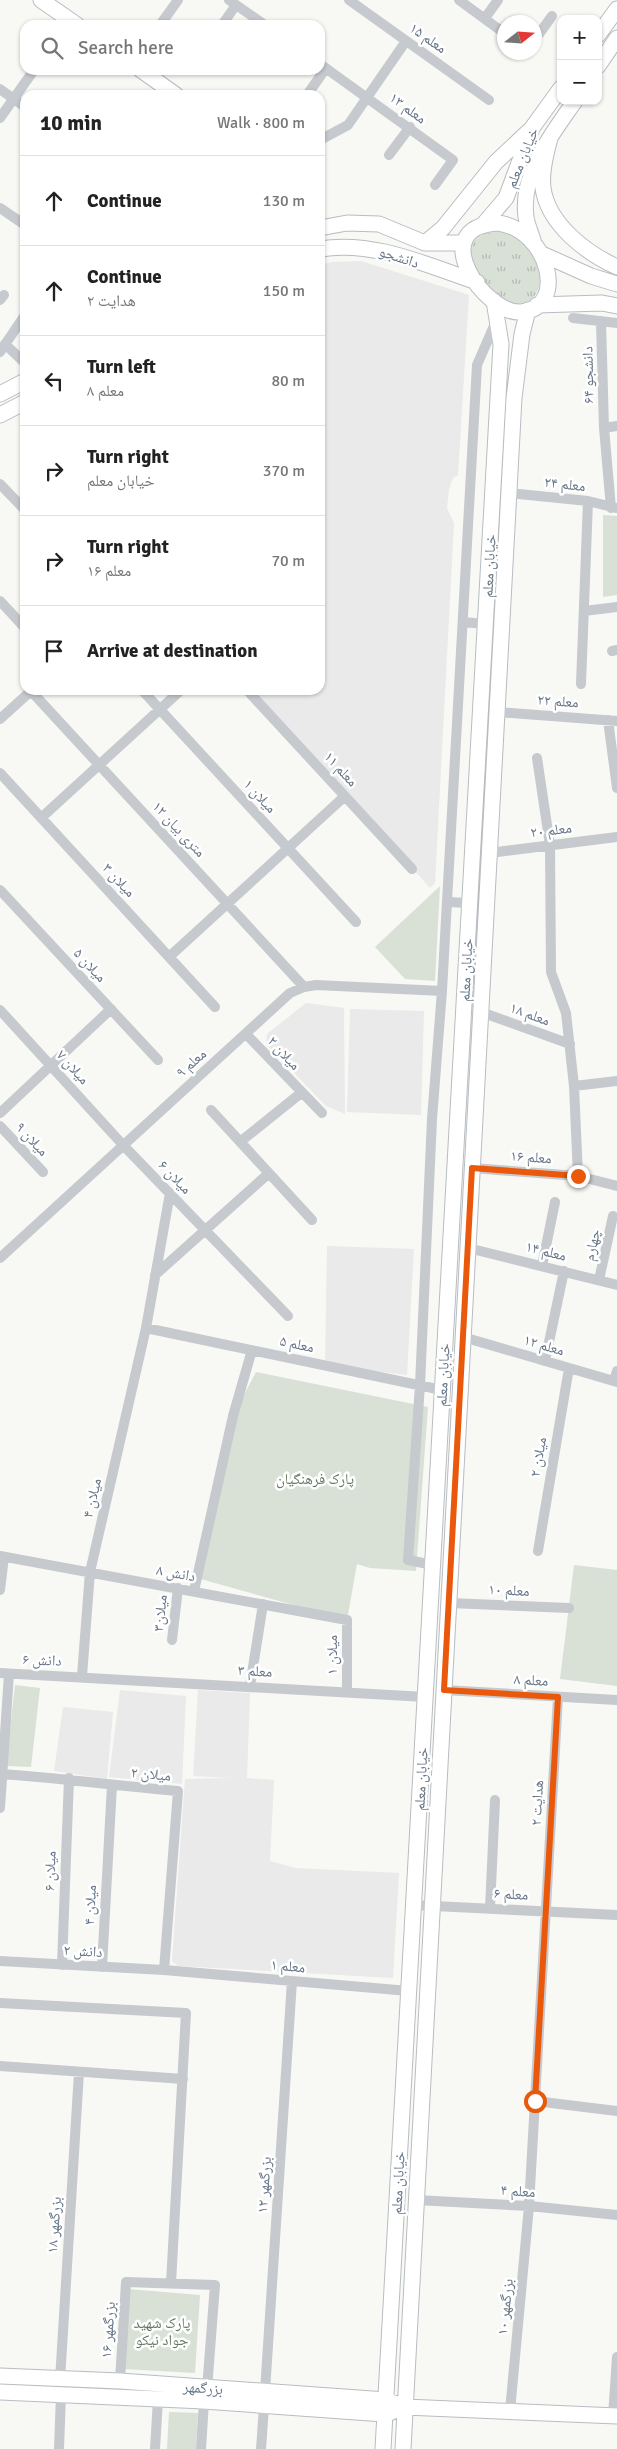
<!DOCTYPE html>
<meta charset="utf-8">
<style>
:root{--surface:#fff;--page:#f6f6f6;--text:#222;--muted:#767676;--line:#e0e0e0}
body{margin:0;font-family:Signika,"Noto Naskh Arabic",sans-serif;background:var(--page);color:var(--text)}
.controls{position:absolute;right:15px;top:15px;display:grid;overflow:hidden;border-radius:10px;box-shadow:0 1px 4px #0004}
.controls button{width:45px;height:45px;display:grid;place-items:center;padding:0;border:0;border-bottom:1px solid var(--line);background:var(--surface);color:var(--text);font:25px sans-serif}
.compass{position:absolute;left:497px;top:15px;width:45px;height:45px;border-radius:50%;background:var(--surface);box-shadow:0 1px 4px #0004;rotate:73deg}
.stop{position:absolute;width:15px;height:15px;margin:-11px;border:4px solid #ea580c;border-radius:50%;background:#fff}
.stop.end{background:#ea580c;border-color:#fff;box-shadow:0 1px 5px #0008}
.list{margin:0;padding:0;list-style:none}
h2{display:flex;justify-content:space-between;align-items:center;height:65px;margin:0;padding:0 20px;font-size:21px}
h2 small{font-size:16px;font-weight:400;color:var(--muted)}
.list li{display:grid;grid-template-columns:32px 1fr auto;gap:15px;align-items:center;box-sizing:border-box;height:90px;padding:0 20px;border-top:1px solid var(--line)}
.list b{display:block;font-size:19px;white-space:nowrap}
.list p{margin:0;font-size:16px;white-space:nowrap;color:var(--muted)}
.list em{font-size:16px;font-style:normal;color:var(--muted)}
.icon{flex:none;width:28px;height:28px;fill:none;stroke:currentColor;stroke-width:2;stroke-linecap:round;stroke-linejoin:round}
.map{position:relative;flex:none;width:617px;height:2449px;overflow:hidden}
.search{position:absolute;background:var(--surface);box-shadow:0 1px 4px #0004;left:20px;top:20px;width:305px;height:55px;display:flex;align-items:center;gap:12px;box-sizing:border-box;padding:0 18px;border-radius:15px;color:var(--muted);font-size:19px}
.panel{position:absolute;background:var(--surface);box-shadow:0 1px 4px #0004;left:20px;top:90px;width:305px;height:605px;border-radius:15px}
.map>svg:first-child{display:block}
.built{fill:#e9eae9}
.grass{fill:url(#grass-tufts)}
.park{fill:#d9e0d6}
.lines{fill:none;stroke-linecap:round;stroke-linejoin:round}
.secondary-casing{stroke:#b8bdc2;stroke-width:17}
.street{stroke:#c6c9cd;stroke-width:10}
.secondary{stroke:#fff;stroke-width:15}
.route{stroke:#ea580c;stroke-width:6}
.labels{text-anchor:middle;stroke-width:5;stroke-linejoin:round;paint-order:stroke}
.street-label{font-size:15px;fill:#677687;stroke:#fff}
.park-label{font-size:15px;fill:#657962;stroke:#fff}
</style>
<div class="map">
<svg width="617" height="2449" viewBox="0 0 617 2449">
<defs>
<pattern id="grass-tufts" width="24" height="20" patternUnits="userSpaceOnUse" patternTransform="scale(1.25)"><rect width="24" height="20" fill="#d9e0d6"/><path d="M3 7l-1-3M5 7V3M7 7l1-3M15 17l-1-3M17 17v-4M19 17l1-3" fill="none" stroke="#b4bab3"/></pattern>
</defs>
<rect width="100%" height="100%" fill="#f8f8f5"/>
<!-- built -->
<path class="built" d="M361,261l108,34 -11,180 -5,3 -4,11 -2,19 7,15 -19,360 -5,5 -122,-137 -61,-61h73v-425l12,-3z
M306,1003l38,5 1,106 -19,-8 -60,-62 1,-10z
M350,1009l74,2 -3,104 -74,-3z
M327,1246l87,3 -7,126 -82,-10z
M120,1690l66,6 -4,88 -73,-7z
M198,1690l52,3 -3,85 27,2 -4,81 25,7 104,5 -6,105 -215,-12 -6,-5 13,-182 47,-1 -39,-2z
M63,1707l50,5 -6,67 -53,-8z"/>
<!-- grass -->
<path class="grass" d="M497,231c71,12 44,109 -4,60 -15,-17 -19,-20 -24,-43 7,-12 14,-15 28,-17z"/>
<!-- park -->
<path class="park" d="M603,515l14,1v79l-14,2z
M440,886l-5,95 -30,-2 -30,-32z
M256,1372l172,35 -12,164 -46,-3 -13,-4 -10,56 -150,-42 36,-162z
M574,1565l43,5v116l-57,-7z
M15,1685l25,3 -9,79 -25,-1z
M128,2289l72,6 -5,78 -71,-4z
M169,2412l29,1 -2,36h-29z"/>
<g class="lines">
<defs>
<path id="secondary" d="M41,0l36,25
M598,35l19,-26
M598,66l19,-28
M141,70l35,25
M550,138c-4,16 -9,34 -7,50 5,36 43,65 74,79
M498,223c52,7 70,86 23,89 -36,3 -97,-85 -23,-89z
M482,226l24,-28 26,-70 29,-40
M320,228l27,-5 32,1 46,19h39
M533,240c-2,-7 -6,-15 -7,-23 -6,-43 26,-83 49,-116
M425,243l18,-15 53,-66 33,-31
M320,249c54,-9 106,16 157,33
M542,254l49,22 26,8
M537,305l65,-2 15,3
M0,394l25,-13
M0,415l25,-13
M0,2376l120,5 266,19 19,7 212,9
M0,2392l204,9 180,13 8,-2
M383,2449l118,-2105 -7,-43
M403,2449l111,-2051 8,-64 6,-24"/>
</defs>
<!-- secondary casing -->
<use href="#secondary" class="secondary-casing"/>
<!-- street -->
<path class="street" d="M229,0l36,25
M349,0l140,100
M459,0l45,33
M485,18l13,-18
M160,25l18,-25
M222,25l14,-20
M534,41l18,-25
M320,64l133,96 -18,25
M0,89l25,18
M307,95l19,-27
M0,118l34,-48
M320,140l28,-15 58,-84
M389,155l21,-28
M0,208l25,17
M0,300l4,-5
M573,318l44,5
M601,321l3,107 7,80
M5,344l20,19
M0,352l25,-37
M604,428l13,-2
M0,484l25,26
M509,493l79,8 28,7
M0,601l25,27
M584,611l33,-4
M463,622l22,2
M612,651l5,-1
M581,684l7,-183
M142,690l214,232
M247,690l165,179
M31,691l273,296
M497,712l120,9
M0,719l32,-29
M608,720l9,68
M537,758l13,87 1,127 15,41 8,73 4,90
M0,773l215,234
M41,818l140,-128
M489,853l128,-16
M0,890l158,170
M447,902l23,1
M169,957l176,-161
M0,1010l123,135 165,171
M481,1012l89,32
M246,1034l76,79
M574,1086l43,-5
M211,1110l101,110
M0,1113l111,-104
M0,1126l43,46
M240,1142l61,-49
M472,1168l106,8 39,10
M468,1248l149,37
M0,1258l290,-265 14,-6 12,-2 126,6
M542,1266l13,-64
M155,1275l113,-101
M599,1280l14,-64
M146,1328l296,62
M463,1337l154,45
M545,1361l19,-90
M614,1381l3,-10
M538,1551l31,-183
M0,1556l347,64v71
M433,1565l-25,-5 12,-175 12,-266 10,-128 35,-626 20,-46
M0,1590l4,-33
M194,1591l39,-175 19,-66
M449,1603l120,5
M172,1640l6,-52
M0,1673l425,24
M82,1676l8,-104 56,-244 24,-135
M250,1686l13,-82
M444,1690l173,10
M2,1774c59,4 117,12 176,17l-14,179
M0,1808l9,-134
M414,1905l203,10
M490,1908l5,-108
M0,1961l164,9 245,21
M62,1965l7,-187
M102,1967l10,-182
M0,2003l186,10 -15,270
M0,2066l183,13
M535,2101l82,10
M416,2200l113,6 88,9
M60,2380l19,-308
M120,2381l6,-99 89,3 -8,104
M265,2391l27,-410
M510,2411l19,-205 29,-509
M613,2416l4,-59
M59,2449l2,-55
M155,2449l3,-50
M201,2449l3,-48
M261,2449l3,-42"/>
<!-- secondary -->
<use href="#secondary" class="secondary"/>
</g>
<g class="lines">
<!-- route -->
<path class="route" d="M535,2101l23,-404 -114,-7 28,-522 106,8"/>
</g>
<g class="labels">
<!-- street labels -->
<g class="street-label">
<text transform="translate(428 38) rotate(35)" y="5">معلم ۱۵</text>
<text transform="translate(408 108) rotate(36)" y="5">معلم ۱۳</text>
<text transform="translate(522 158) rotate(-68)" y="5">خیابان معلم</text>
<text transform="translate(399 257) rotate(18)" y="5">دانشجو</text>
<text transform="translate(588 375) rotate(-91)" y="5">دانشجو ۶۴</text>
<text transform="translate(565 484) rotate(6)" y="5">معلم ۲۴</text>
<text transform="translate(489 566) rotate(-87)" y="5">خیابان معلم</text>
<text transform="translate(558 701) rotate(4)" y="5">معلم ۲۲</text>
<text transform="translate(341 769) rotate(47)" y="5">معلم ۱۱</text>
<text transform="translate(260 796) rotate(47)" y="5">میلان ۱</text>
<text transform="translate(179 829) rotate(47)" y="5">۱۲ متری بیان</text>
<text transform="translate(551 830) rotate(-7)" y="5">معلم ۲۰</text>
<text transform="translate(119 880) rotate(47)" y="5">میلان ۳</text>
<text transform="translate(90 965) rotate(47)" y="5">میلان ۵</text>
<text transform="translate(466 970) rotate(-87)" y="5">خیابان معلم</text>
<text transform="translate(530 1014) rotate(20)" y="5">معلم ۱۸</text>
<text transform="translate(284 1053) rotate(47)" y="5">میلان ۲</text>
<text transform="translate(191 1063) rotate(-42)" y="5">معلم ۹</text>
<text transform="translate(73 1067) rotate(48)" y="5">میلان ۷</text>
<text transform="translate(32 1139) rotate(47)" y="5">میلان ۹</text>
<text transform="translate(531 1157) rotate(4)" y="5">معلم ۱۶</text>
<text transform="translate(175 1177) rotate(46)" y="5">میلان ۶</text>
<text transform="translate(592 1245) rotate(-78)" y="5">چهارم</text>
<text transform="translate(546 1251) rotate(14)" y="5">معلم ۱۴</text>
<text transform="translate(297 1344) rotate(12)" y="5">معلم ۵</text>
<text transform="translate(544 1345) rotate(16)" y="5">معلم ۱۲</text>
<text transform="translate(443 1375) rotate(-87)" y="5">خیابان معلم</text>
<text transform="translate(538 1457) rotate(-80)" y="5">میلان ۲</text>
<text transform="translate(92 1498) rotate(-77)" y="5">میلان ۴</text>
<text transform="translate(176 1573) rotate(10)" y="5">دانش ۸</text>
<text transform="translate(509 1590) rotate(3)" y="5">معلم ۱۰</text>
<text transform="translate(160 1613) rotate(-84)" y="5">میلان۳</text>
<text transform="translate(332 1655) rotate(-90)" y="5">میلان ۱</text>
<text transform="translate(42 1660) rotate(2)" y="5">دانش ۶</text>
<text transform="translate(255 1671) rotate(3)" y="5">معلم ۳</text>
<text transform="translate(531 1680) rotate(3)" y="5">معلم ۸</text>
<text transform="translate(151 1774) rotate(5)" y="5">میلان ۲</text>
<text transform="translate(421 1779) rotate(-87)" y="5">خیابان معلم</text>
<text transform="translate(537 1803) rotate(-87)" y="5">هدایت ۲</text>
<text transform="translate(50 1871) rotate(-88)" y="5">میلان ۶</text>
<text transform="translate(511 1894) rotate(3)" y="5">معلم ۶</text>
<text transform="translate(90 1905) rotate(-87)" y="5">میلان ۴</text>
<text transform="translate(83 1951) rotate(3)" y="5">دانش ۲</text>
<text transform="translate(288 1966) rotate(5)" y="5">معلم ۱</text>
<text transform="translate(398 2183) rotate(-87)" y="5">خیابان معلم</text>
<text transform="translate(264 2185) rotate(-86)" y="5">بزرگمهر ۱۲</text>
<text transform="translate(518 2191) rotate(4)" y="5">معلم ۴</text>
<text transform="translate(54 2225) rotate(-86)" y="5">بزرگمهر ۱۸</text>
<text transform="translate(505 2307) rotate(-84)" y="5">بزرگمهر ۱۰</text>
<text transform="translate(108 2330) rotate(-86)" y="5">بزرگمهر ۱۶</text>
<text transform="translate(203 2388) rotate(4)" y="5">بزرگمهر</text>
</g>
<!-- park labels -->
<g class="park-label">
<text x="315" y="1484">پارک فرهنگیان</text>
<text x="162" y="2328">پارک شهید<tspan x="162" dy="17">جواد نیکو</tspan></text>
</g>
</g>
</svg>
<div class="controls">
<button>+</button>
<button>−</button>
</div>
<svg class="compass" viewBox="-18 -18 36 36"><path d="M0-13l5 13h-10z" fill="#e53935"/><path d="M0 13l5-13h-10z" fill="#767676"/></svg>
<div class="stop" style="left:535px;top:2101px"></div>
<div class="stop end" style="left:578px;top:1176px"></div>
<div class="search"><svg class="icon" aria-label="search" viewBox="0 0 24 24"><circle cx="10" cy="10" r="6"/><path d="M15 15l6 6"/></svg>Search here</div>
<section class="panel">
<h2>10 min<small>Walk · 800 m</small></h2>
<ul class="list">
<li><svg class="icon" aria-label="ahead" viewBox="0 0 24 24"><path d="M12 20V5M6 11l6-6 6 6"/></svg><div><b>Continue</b></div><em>130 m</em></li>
<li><svg class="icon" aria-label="ahead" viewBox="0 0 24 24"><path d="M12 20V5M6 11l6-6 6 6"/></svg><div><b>Continue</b><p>هدایت ۲</p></div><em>150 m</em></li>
<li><svg class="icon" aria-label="left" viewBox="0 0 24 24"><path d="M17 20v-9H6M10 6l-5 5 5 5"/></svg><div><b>Turn left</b><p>معلم ۸</p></div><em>80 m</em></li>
<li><svg class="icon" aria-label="right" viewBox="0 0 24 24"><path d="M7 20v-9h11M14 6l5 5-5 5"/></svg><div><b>Turn right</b><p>خیابان معلم</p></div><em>370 m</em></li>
<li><svg class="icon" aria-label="right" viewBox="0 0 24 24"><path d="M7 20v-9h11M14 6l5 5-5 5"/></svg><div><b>Turn right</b><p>معلم ۱۶</p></div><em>70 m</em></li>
<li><svg class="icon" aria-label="arrive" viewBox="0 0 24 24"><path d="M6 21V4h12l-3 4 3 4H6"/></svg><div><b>Arrive at destination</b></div></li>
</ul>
</section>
</div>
